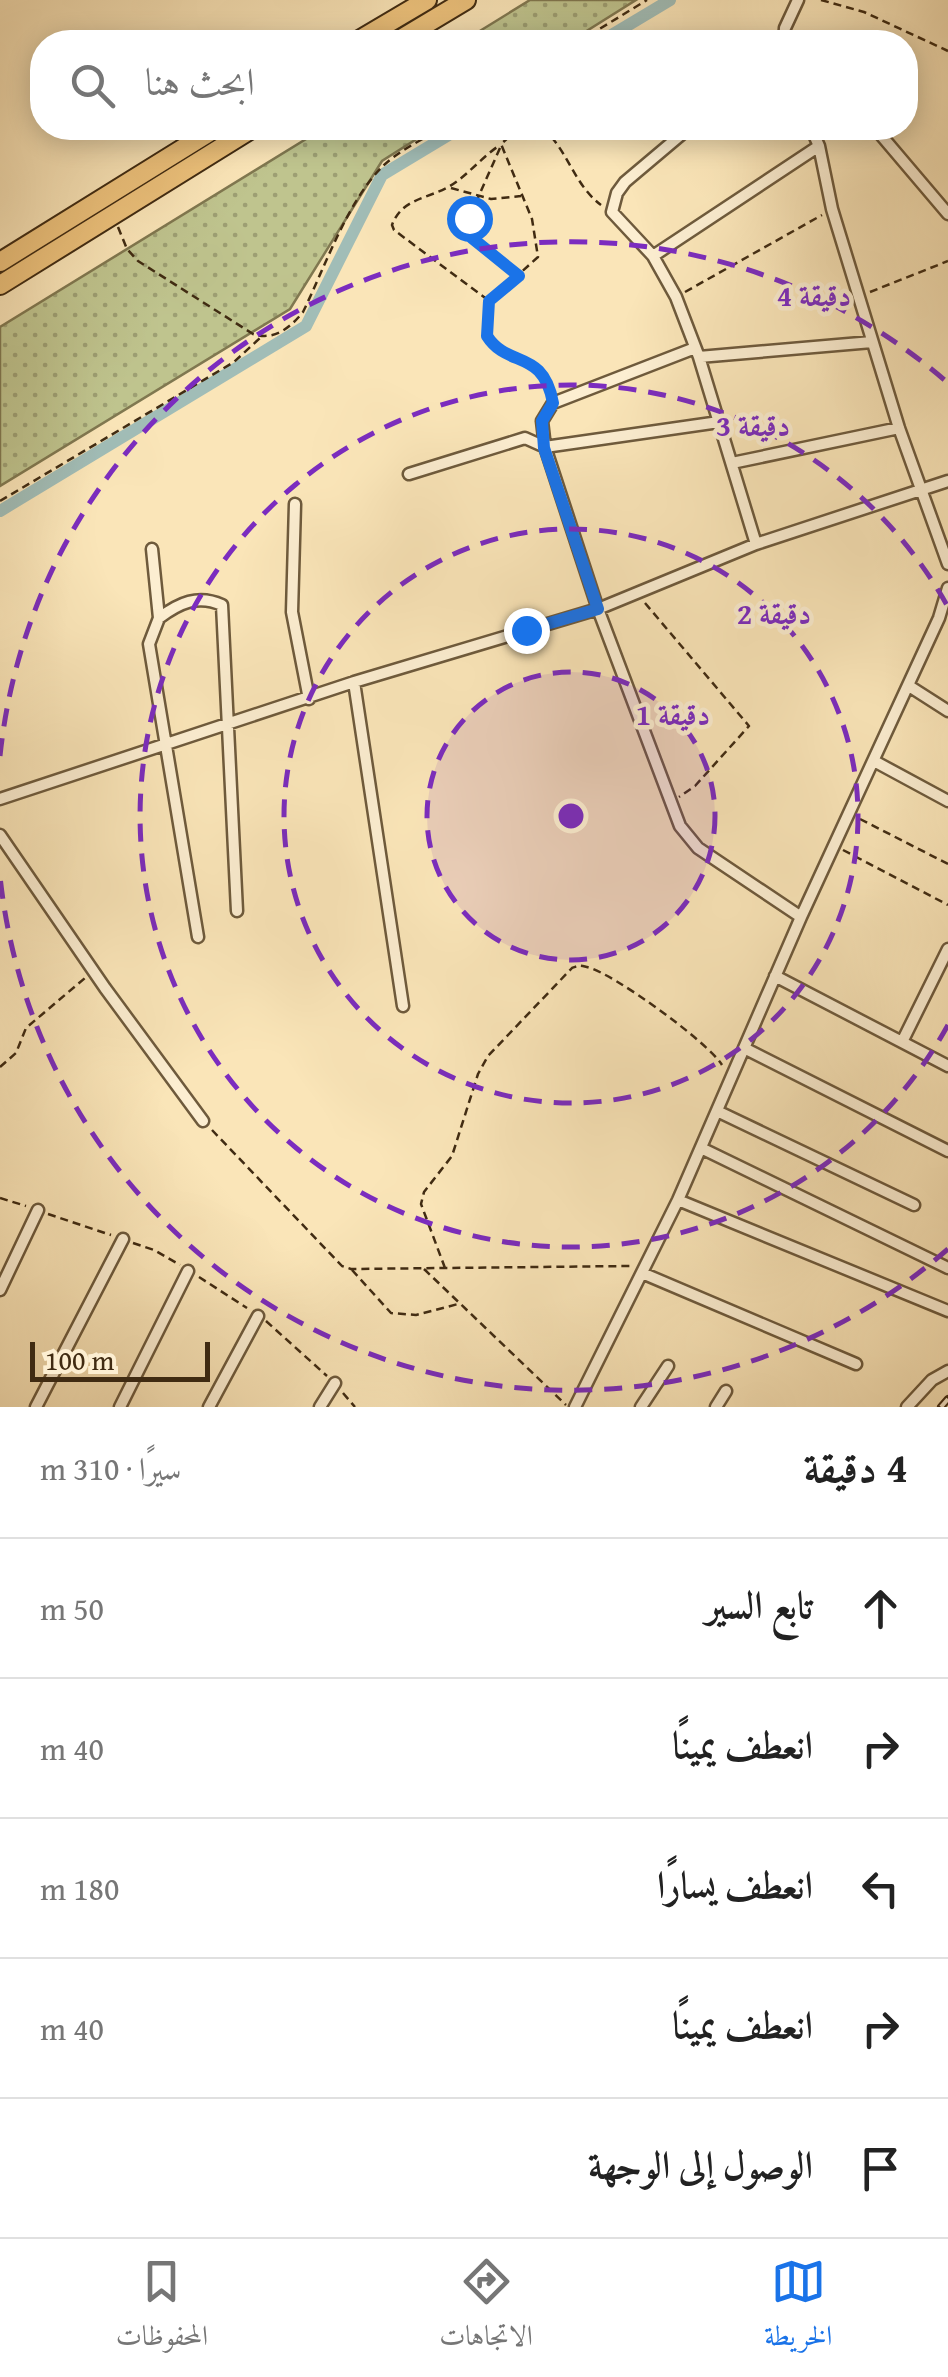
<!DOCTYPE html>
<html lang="ar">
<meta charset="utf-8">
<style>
:root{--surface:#fff;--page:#f6f6f6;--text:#222;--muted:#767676;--line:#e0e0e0;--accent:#1a73e8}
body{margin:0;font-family:"Gentium Book Plus",Amiri,serif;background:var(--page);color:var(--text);direction:rtl}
.scale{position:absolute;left:30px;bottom:25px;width:180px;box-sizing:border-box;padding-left:10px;border:5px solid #402b12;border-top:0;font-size:28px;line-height:35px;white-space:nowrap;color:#402b12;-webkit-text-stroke:8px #fceed1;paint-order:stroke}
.stop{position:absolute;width:30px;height:30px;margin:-22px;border:8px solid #1a73e8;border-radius:50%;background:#fff}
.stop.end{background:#1a73e8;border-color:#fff;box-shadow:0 2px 10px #0008}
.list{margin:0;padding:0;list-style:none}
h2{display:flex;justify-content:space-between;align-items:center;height:130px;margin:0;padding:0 40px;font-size:42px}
h2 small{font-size:32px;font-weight:400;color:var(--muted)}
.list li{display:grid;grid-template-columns:65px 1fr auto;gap:30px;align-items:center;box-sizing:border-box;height:140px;padding:0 40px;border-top:2px solid var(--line)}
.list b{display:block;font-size:38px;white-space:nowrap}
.list em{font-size:32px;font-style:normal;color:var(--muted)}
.icon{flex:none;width:55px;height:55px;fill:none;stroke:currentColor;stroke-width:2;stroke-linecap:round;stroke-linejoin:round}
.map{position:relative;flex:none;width:948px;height:1407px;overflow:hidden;direction:ltr}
.search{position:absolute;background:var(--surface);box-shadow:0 5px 25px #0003;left:30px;right:30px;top:30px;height:110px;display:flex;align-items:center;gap:25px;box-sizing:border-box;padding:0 35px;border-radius:40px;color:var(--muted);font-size:38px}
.sheet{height:830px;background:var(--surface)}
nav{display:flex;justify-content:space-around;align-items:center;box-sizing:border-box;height:140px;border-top:2px solid var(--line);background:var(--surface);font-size:28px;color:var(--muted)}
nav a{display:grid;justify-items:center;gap:5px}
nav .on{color:var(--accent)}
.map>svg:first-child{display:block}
.grass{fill:url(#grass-dots);stroke:#807850;stroke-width:2.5}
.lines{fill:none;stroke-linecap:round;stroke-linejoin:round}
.canal{stroke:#a1bdb7;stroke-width:12}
.street-casing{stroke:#6e5a3c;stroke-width:15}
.highway-casing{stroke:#402b12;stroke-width:22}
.path{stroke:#402b12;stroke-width:2.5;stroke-dasharray:8 5;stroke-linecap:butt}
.street{stroke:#fceed1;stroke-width:10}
.highway{stroke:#edc27c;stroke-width:18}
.rail-casing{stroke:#402b12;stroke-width:8}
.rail{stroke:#fceed1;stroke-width:4;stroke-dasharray:11;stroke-linecap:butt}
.route{stroke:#1a73e8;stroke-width:12}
.ring{fill:none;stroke:#7b2cbf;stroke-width:5;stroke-dasharray:18 12}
.centre{fill:#7b2cbf;stroke:#fceed1;stroke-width:5}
.ring-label{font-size:30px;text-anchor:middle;font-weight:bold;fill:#7b2cbf;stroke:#fceed1;stroke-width:9;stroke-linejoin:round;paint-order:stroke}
</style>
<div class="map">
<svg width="948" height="1407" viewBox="0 0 948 1407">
<defs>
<pattern id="grass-dots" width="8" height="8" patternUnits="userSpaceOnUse" patternTransform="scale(2.5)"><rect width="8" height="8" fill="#bfc48e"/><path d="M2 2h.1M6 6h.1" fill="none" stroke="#9d9f73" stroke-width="1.8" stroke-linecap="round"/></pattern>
</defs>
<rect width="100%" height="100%" fill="#fae5b8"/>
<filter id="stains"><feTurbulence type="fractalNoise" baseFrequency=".002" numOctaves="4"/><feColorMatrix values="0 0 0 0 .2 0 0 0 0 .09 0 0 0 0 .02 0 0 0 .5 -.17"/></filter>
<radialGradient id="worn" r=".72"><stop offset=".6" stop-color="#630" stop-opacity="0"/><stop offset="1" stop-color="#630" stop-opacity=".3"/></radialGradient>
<!-- grass -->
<path class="grass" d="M530,0h106l-67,42h-107z
M324,128h110l-52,33 -92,148 -290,177v-159z"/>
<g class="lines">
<!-- canal -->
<path class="canal" d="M600,42l70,-42
M0,511l306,-185 76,-151 78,-47"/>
<defs>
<path id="street" d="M784,42l1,-14 13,-28
M689,128l-64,54 -8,11 -5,19 41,44 23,41 23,60 57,187
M811,128l8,18 13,63 67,219 49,136
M875,128l73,86
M653,256l166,-110
M695,348l-142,55 -11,18 3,26 174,-25
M699,357l173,-15
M732,463l167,-35
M409,474l116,-36 20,9 53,162 82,217 18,22 103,69
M295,504l-3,108 17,87
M152,549l7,69 -10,26 49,293
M159,618c20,-15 39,-24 63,-13l15,306
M354,682l49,324
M909,686l39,25
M874,761l74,40
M0,799l354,-117 244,-73 158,-65 192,-63
M0,835l105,153 98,133
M775,976l173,90
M903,1040l45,-91
M744,1048l204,103
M717,1111l197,94
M701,1148l247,120
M678,1200l270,111
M642,1273l214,91
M0,1290l38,-80
M36,1407l87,-168
M120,1407l68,-136
M209,1407l49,-91
M320,1407l15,-24
M575,1407l103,-207 123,-283 138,-299 9,-30
M641,1407l27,-41
M716,1407l10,-16
M907,1407l25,-27 16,-9"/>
<path id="highway" d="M356,42l71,-42
M396,42l70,-42
M0,262l216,-134
M0,285l253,-157"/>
</defs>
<!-- street casing -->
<use href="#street" class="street-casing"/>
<!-- highway casing -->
<use href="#highway" class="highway-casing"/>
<!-- path -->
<path class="path" d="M821,0l43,12 84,39
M578,42l69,-42
M519,128l-18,16 31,75 6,38 -49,44 -2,34c17,27 51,20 64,56
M542,128c26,21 31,56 59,77
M500,148l-31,70 -1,14 50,43
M451,188l40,11 30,-3
M118,227l9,22 11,12 115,73c21,7 37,-6 50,-22 22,-45 44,-110 79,-145 16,-16 40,-27 59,-39
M685,292l137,-77
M870,292l78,-31
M488,300l-94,-70 -2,-5c10,-27 36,-26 58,-39 18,-11 32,-29 50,-41
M0,501l234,-139 26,-24
M645,603l104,123 -54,60 -16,11
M860,819l88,45
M843,850l105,55
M0,1067l16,-14 10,-25 59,-50
M212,1130l130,136 9,3 279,-3
M0,1198l26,8
M48,1214l63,21
M133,1243l21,7 26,15
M445,1268l-24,-64 3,-12 28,-36 26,-82 10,-18 84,-88c8,-3 7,-3 15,-1 26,6 121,75 135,98
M424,1269l142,136
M352,1270l39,43 25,2 42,-11
M199,1277l48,31
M266,1321l61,55
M343,1393l12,14"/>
<!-- street -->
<use href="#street" class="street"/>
<!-- highway -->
<use href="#highway" class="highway"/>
<defs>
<path id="rail" d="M941,1407l7,-8"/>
</defs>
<!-- rail casing -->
<use href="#rail" class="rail-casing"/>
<!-- rail -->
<use href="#rail" class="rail"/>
</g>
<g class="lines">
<!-- route -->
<path class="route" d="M469,218l-1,14 4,6 47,38 -30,25 -2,35c21,33 56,12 66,67l-11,18 2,27 54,161 -72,21"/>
</g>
<!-- distance rings -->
<circle cx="571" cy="816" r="144" fill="#7b2cbf" fill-opacity=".12"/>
<g class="ring">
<circle cx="571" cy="816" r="144"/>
<circle cx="571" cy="816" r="287"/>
<path d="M948 1025A431 431 0 1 1 948 607"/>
<path d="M948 1249A574 574 0 0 1 0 876M0 756A574 574 0 0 1 948 383"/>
</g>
<circle cx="571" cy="816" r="15" class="centre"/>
<g class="ring-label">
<text x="814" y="306">4 دقيقة</text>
<text x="753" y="436">3 دقيقة</text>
<text x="774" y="624">2 دقيقة</text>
<text x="673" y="725">1 دقيقة</text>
</g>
<rect width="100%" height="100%" filter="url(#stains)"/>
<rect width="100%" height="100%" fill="url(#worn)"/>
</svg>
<div class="scale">100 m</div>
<div class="stop" style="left:469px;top:218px"></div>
<div class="stop end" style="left:526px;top:630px"></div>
<div class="search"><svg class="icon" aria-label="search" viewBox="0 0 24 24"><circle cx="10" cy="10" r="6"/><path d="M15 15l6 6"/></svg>ابحث هنا</div>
</div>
<section class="sheet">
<h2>4 دقيقة<small>سيرًا · 310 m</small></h2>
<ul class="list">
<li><svg class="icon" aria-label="ahead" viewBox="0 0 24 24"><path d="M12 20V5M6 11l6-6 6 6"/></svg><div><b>تابع السير</b></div><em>50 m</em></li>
<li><svg class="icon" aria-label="right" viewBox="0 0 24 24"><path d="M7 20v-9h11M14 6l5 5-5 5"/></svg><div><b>انعطف يمينًا</b></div><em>40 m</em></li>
<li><svg class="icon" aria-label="left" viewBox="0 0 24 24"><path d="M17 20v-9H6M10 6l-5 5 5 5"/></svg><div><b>انعطف يسارًا</b></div><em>180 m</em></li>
<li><svg class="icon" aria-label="right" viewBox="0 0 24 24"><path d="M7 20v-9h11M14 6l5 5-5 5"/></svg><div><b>انعطف يمينًا</b></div><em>40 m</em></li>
<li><svg class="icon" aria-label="arrive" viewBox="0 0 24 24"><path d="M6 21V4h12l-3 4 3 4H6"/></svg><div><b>الوصول إلى الوجهة</b></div></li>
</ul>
</section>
<nav>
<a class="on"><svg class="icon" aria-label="map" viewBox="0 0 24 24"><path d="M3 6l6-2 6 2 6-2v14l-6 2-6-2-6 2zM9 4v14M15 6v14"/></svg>الخريطة</a>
<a><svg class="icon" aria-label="directions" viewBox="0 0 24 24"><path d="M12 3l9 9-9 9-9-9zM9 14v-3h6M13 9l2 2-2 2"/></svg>الاتجاهات</a>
<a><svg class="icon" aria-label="saved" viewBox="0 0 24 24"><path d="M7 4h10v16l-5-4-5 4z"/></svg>المحفوظات</a>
</nav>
